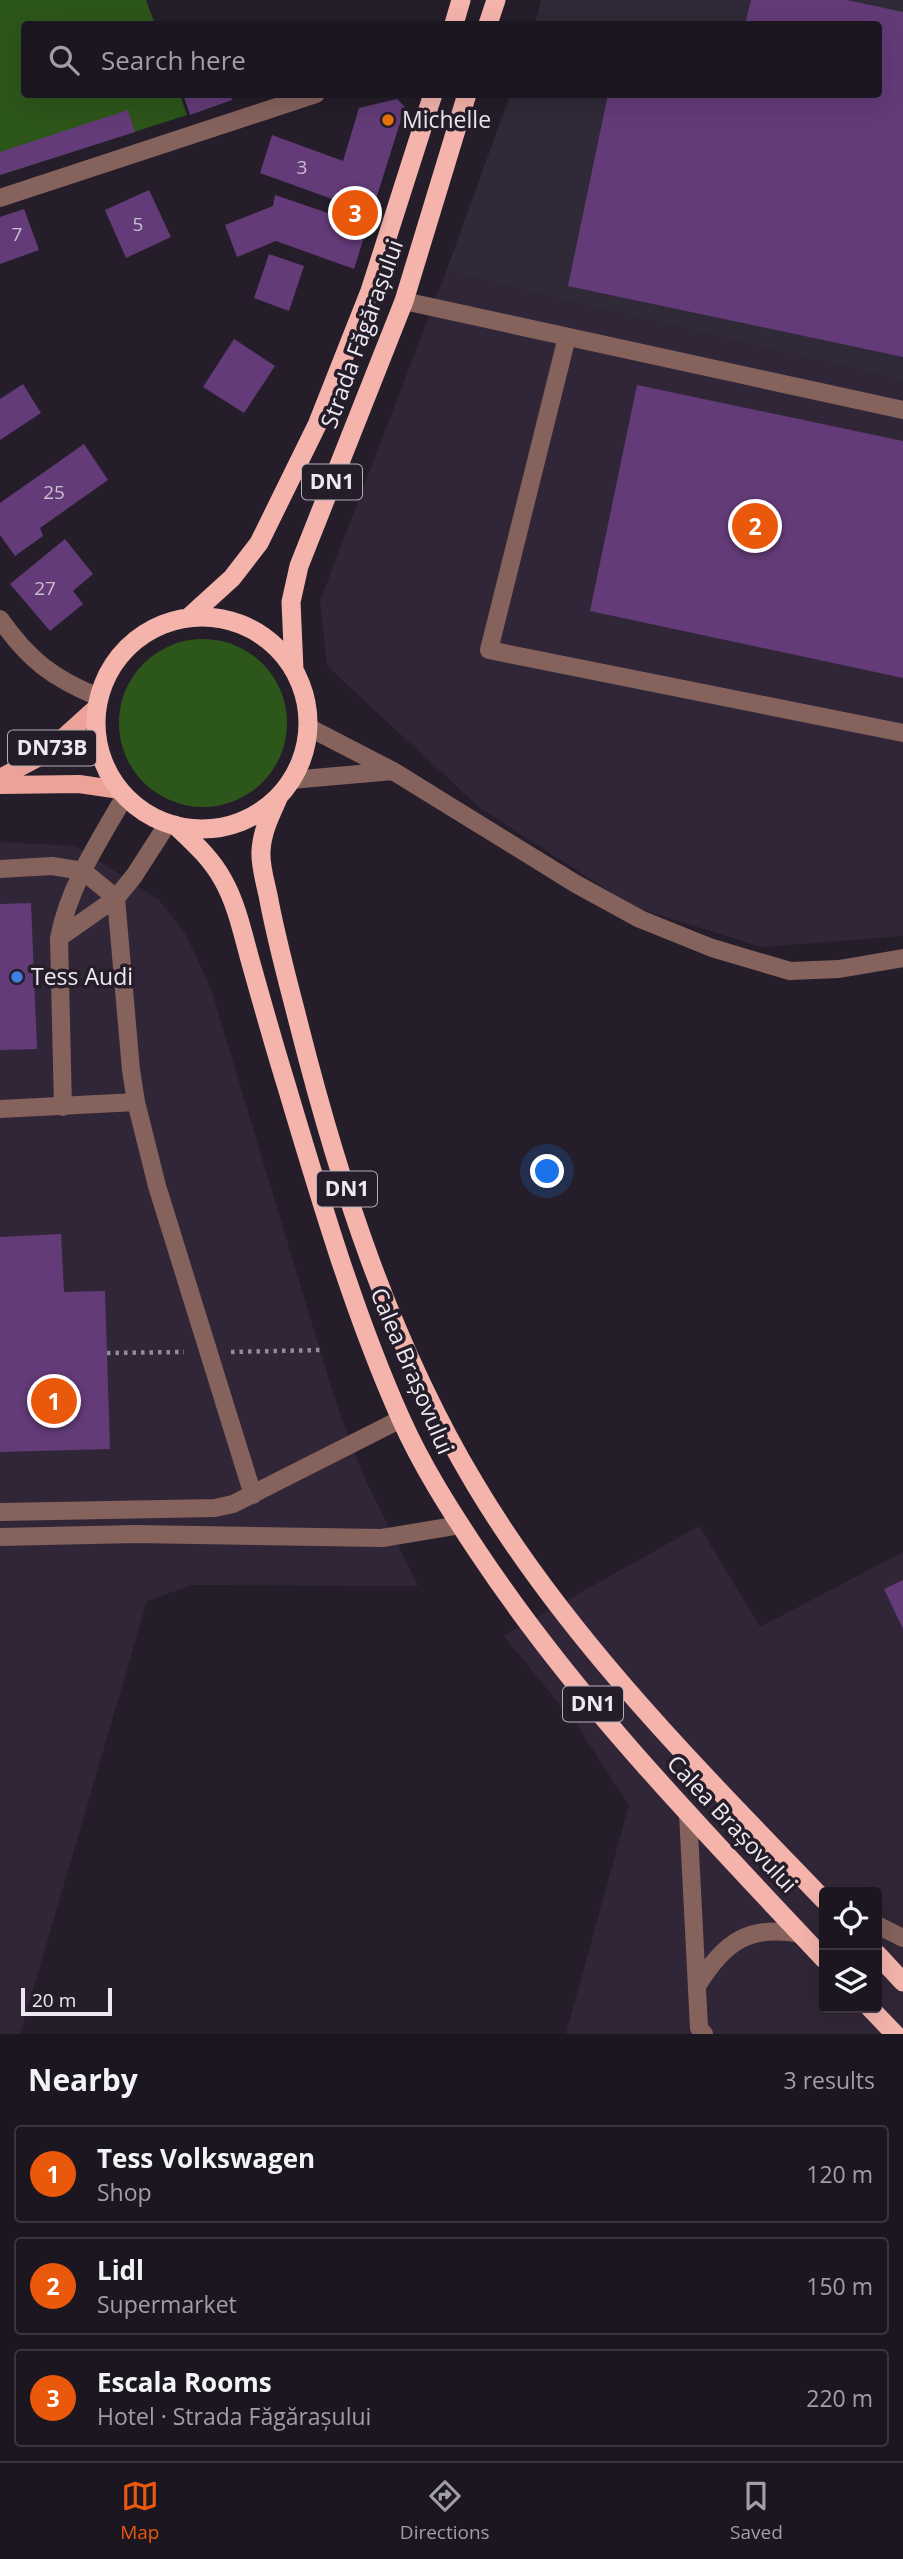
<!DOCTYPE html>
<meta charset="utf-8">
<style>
:root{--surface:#1c1620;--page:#251f29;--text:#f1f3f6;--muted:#a09fa5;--line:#3a353e;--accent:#ea580c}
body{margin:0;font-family:"Open Sans",sans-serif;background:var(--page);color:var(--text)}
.controls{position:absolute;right:21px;bottom:21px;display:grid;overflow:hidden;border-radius:7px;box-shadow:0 7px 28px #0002}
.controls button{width:63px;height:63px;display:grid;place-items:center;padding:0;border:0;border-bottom:2px solid var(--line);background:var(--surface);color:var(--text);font:35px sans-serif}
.scale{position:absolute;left:21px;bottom:18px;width:91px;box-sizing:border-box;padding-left:7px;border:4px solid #eee9f1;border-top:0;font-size:19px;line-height:24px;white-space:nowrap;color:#eee9f1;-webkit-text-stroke:5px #251e2a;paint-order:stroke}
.you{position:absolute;left:548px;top:1172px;width:24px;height:24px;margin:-18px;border:5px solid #fff;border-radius:50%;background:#1a73e8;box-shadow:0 0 0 10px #1a73e833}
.badge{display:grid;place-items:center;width:46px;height:46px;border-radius:50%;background:var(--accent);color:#fff;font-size:23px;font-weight:700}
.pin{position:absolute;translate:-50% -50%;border:4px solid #fff;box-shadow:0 2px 7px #0006}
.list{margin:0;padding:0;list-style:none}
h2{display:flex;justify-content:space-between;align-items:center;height:91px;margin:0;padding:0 28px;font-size:30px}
h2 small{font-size:23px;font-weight:400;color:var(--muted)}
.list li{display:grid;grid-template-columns:46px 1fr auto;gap:21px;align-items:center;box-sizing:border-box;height:98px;margin:0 14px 14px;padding:0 14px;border:2px solid var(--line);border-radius:7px}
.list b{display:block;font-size:26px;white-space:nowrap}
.list p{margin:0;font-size:23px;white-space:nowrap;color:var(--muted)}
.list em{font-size:23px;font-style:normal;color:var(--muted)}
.icon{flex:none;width:38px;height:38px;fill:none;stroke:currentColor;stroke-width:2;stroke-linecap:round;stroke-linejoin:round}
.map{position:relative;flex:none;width:903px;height:2034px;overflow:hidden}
.search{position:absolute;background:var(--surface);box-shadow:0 7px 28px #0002;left:21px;right:21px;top:21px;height:77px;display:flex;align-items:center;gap:18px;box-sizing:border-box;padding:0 24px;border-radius:7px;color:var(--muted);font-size:26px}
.sheet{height:427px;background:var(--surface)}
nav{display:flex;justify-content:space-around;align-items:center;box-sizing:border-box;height:98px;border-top:2px solid var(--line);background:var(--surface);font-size:19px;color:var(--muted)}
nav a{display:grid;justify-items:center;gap:4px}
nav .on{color:var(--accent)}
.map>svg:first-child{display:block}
.built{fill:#312637;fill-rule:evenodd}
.industrial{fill:#302938}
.green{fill:#2d561a}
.building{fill:#633b78}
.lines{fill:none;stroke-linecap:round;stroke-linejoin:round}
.path{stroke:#928c96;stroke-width:4.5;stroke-dasharray:3.5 5;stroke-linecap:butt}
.service{stroke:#86625d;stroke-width:18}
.minor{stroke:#86625d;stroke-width:18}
.tertiary{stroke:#86625d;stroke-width:18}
.primary{stroke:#eca298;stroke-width:18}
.trunk{stroke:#f4b4ac;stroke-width:19}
.food-dot{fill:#e8710a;stroke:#251e2a;stroke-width:2.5}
.shop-dot{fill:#3f7fe0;stroke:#251e2a;stroke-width:2.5}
.labels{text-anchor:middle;stroke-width:7;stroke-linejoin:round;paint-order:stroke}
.number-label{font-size:19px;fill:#cbbed3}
.shield{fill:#251e2a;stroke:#b2acb5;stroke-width:2}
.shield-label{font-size:21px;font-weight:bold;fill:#eee9f1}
.poi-label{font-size:23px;fill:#eee9f1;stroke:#251e2a;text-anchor:start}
.street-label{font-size:23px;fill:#eee9f1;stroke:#251e2a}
</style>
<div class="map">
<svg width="903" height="2034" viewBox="0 0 903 2034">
<rect width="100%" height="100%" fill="#251e2a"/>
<!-- built -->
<path class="built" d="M446,272l457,109v555l-142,11 -127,-40 -154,-99 -153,-142 -7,-65z
M0,842l76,4 83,54 27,35 25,54 124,411 28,75 55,111 -226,-1 -45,16 -127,433h-20z
M699,1526l61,101 143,-75v482h-337l63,-229 -51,-78 -74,-91zM824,1892h53v116h-53z"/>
<!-- industrial -->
<path class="industrial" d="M541,0h362v381l-457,-109 64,-177 368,-1v-70h-343z"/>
<!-- green -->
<path class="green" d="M0,0h146l9,24h-131v70l156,1 7,20 -187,60z
M119 723a84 84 0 1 1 168 0a84 84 0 1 1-168 0Z"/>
<!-- building -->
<path class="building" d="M751,0h96l56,12v345l-335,-71 40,-192h270v-70h-133z
M183,94h47l2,6 -42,15z
M397,99l8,8 -51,162 -78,-28 -39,16 -12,-32 48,-19 2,-11 53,18 4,-14 -72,-26 12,-38 71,26 16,-53z
M128,110l7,22 -135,43v-23z
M149,190l22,47 -45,21 -21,-48z
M24,209l15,41 -39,14v-47z
M269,254l35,12 -15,45 -35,-13z
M234,339l41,27 -31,47 -41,-26z
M23,384l18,29 -41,27v-41z
M637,385l266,56v237l-313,-67z
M84,444l24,36 -68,48 3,8 -28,20 -15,-21v-32z
M65,539l28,35 -20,17 10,13 -33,27 -40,-47z
M31,903l6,146 -37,1v-146z
M61,1234l3,58 41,-1 5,158 -110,3v-215z
M903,1580v49l-19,-40z"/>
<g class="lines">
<!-- path -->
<path class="path" d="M231,1352l89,-2
M107,1353l77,-1"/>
<!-- service -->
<path class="service" d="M404,301l499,109
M567,337l-78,313 414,83
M308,727l85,44 183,113 64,35 72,29 78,23 49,-2 64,-11
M291,780l102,-9
M0,869l52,-3 31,5 33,27 15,172 5,32 21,84 96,309
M59,938l57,-40 18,-22 34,-53
M63,1107l-4,-169c10,-52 40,-97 66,-142
M0,1109l136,-7
M0,1512l215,-4 18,-4 168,-85
M0,1537l136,-3 246,4 78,-13
M688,1813l11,215 5,6
M877,1925l26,13
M697,1986c27,-44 52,-62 104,-52"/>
<!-- minor -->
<path class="minor" d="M0,198l316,-104"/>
<!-- tertiary -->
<path class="tertiary" d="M0,619c28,40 53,60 99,78"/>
<!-- primary -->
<path class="primary" d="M0,778l45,-24 52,-47
M0,785l79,-1 41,6"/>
<!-- trunk -->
<path class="trunk" d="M454,24l7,-24
M488,24l8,-24
M96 723a106 106 0 1 1 212 0a106 106 0 1 1-212 0Z
M188,618l44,-40 27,-35 58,-118 53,-134 63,-197
M294,670l-3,-68 8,-36 105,-265 63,-207
M279,796c-8,18 -17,35 -18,55 -1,14 4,30 7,44 8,44 20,87 31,130 40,158 92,319 176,459 93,156 224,286 349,416
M175,825c18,17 36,33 48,55 13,23 19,50 26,76 12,43 24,86 37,128 33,111 68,230 115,335 21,47 49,91 77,133 99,149 224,277 346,407
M877,1954l26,28
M870,2008l25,26"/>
</g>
<!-- markers -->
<circle class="food-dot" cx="388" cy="120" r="7"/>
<circle class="shop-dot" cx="17" cy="977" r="7"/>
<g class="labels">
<!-- number labels -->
<g class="number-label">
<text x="302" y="174">3</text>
<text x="138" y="231">5</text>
<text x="17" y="241">7</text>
<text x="54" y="499">25</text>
<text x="45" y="595">27</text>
</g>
<!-- shield labels -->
<g class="shield">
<rect x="302" y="464.5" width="60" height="35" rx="5"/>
<rect x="8" y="730.5" width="88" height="35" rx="5"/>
<rect x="317" y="1171.5" width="60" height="35" rx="5"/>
<rect x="563" y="1686.5" width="60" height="35" rx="5"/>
</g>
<g class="shield-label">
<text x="332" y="489">DN1</text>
<text x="52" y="755">DN73B</text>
<text x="347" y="1196">DN1</text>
<text x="593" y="1711">DN1</text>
</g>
<!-- poi labels -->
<g class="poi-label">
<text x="402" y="128">Michelle</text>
<text x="31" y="985">Tess Audi</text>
</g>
<!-- street labels -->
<g class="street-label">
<text transform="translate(362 334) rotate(-70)" y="8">Strada Făgărașului</text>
<text transform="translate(412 1371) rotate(67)" y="8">Calea Brașovului</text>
<text transform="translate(732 1824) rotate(47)" y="8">Calea Brașovului</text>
</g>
</g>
</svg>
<div class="controls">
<button><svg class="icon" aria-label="locate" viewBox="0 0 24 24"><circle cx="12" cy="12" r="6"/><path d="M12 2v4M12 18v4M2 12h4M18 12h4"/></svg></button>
<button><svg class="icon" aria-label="layers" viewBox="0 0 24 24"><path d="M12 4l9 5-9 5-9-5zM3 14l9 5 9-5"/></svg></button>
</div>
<div class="scale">20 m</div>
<div class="you"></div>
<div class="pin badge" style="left:54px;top:1401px">1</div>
<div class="pin badge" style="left:755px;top:526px">2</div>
<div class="pin badge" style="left:355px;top:213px">3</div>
<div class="search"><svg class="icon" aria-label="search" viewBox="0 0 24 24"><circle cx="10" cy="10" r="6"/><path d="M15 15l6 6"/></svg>Search here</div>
</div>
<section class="sheet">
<h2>Nearby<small>3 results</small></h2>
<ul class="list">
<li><span class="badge">1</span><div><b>Tess Volkswagen</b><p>Shop</p></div><em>120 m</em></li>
<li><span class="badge">2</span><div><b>Lidl</b><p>Supermarket</p></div><em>150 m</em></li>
<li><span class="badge">3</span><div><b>Escala Rooms</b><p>Hotel · Strada Făgărașului</p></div><em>220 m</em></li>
</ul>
</section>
<nav>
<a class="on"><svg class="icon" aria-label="map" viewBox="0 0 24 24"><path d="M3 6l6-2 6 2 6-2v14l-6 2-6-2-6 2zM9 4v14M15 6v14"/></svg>Map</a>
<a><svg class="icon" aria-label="directions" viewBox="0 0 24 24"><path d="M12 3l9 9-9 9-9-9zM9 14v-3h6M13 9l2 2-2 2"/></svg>Directions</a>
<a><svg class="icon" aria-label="saved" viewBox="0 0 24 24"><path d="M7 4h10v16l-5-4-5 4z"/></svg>Saved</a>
</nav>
